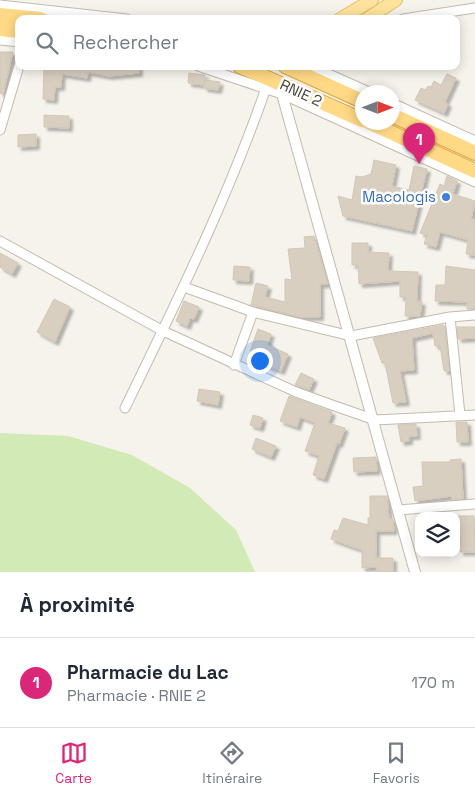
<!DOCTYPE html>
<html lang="fr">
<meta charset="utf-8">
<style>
:root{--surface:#fff;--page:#f6f6f7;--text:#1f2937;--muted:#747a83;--line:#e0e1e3;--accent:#db2777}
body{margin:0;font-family:"Space Grotesk",sans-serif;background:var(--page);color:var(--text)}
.controls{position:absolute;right:15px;bottom:15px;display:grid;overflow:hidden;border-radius:10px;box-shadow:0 2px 12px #0003}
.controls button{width:45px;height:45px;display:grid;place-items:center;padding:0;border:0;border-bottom:1px solid var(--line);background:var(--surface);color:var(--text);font:25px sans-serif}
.compass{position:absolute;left:355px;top:85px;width:45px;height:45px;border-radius:50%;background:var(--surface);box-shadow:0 2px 12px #0003;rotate:90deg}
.you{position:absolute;left:259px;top:360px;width:18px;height:18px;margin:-12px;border:4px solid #fff;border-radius:50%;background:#1a73e8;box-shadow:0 0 0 8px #1a73e833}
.badge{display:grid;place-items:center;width:32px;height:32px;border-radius:50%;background:var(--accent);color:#fff;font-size:16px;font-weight:700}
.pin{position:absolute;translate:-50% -41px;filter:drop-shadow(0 1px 2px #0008)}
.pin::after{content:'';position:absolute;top:26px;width:18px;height:15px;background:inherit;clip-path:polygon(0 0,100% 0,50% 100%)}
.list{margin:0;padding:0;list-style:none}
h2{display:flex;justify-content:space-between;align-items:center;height:65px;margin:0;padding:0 20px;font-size:21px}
h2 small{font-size:16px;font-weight:400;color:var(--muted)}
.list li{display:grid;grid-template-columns:32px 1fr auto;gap:15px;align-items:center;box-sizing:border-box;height:90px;padding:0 20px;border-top:1px solid var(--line)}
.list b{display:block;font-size:19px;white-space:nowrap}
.list p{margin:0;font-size:16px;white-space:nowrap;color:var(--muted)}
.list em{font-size:16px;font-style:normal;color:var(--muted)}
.icon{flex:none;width:28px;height:28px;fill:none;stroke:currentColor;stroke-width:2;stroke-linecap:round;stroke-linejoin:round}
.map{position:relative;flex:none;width:475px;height:572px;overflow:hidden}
.search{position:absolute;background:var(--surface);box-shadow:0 2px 12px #0003;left:15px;right:15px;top:15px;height:55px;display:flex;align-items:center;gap:12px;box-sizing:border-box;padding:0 18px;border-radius:10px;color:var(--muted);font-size:19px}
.sheet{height:155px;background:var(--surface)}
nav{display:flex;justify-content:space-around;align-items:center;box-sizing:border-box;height:70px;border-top:1px solid var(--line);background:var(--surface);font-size:14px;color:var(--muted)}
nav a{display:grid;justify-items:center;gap:2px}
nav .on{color:var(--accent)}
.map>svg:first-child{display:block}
.green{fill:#d2eab5}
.building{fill:#d8cfc1;stroke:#d3c7b4;filter:url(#shadow)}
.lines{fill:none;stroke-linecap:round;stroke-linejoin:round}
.minor-casing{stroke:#c2bbae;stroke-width:11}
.tertiary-casing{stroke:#c2bbae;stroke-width:12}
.primary-casing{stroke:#e6c16a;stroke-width:14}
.trunk-casing{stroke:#e0a43c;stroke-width:16}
.minor{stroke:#fff;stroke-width:9}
.tertiary{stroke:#fff;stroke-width:10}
.primary{stroke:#ffe39c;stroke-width:12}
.trunk{stroke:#ffd985;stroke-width:14}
.shop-dot{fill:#3f7fe0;stroke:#fff;stroke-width:2}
.labels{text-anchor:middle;stroke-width:5;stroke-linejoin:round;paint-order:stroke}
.street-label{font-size:15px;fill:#4b4439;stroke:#fff}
.shop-label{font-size:15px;fill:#366cbe;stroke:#fff;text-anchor:end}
</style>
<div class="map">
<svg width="475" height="572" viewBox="0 0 475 572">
<defs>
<filter id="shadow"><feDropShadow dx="3.5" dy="3.5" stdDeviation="1" flood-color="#0004"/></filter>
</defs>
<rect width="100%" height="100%" fill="#f6f3ec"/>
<!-- green -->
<path class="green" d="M0,433l68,3 64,19 58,33 46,42 19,42h-255z"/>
<!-- building -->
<path class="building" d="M0,52h13l-10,42 -3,-1z
M44,66h95v7l-30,3 -21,-4 -1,6 -25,-4 -1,13h-6l-1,13 -11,-1z
M189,73l16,2 -1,10 -16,-2z
M447,74l9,4 -11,24 3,2 -4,9 -29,-13 6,-12 4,2 3,-4 3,1 3,-6 7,4z
M205,80l15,2 -2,8 -14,-2z
M44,115l25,1v12l-25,-1z
M36,134v12l-18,1v-12z
M374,160l22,5 -4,21 17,4 5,-24 13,3 -15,62 -69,-15 -5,-20 14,4 4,-24 6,1 9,-3z
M447,176l10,5 -4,13 22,7 -4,18 4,1v35l-9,-1 2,-14 -28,-8 -4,15 -12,-3 3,-9 -7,-2 20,-49 4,2z
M314,236l14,48h-8v33h-19l-50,-12 5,-22 12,3 -3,11 20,5v-23l7,1 -4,-31 17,-1 -1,-11z
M352,243h16v9l21,1 -1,18 30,1 -1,29 5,1 -2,14h-15l1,-19h-6v-16l-41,3 -1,-19h-6z
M0,253l18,10 -6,11 -12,-7z
M234,266l16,1 -1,14 -16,-1z
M446,266l29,4v39h-8v-7l-32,-1 1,-16h9z
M54,299l16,8 -15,35 -18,-10z
M184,301l15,6 -5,12 -4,-1 -3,8 -11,-5z
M443,325l2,2 4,44h-5l-4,-26 -5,1 -2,-13 -21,5 2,32 -14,1 6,31 -13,1 -8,-40h-3l-9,-25z
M457,327h18v11l-17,1z
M258,329l13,5 -4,11 21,9 -7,17 -16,-6 3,-8 -18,-6z
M301,373l13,6 -5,11 -14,-5z
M199,389l21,3 -2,13 -21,-4z
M289,396l43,16 -4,11 17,5 -6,16 -2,-1 -13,36 -11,-4 6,-19 -14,-5 10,-28 -15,-6 -3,10 -17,-6z
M253,415l10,3 -3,10 -10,-3z
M456,422h11l1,20h-11z
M416,424l1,12h-8v5l-8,1 -3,-17z
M256,438l20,8 -5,11 -19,-8z
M376,457l1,14 -23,1 -1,-14z
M461,459l2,40h-11v-3l-37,5 -2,-14 10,-1 -1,-24h28v-2z
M370,496h17l2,23h4l1,12h-18v27h17v14h-16v-5l-15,1v-18l-31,-11 3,-9 4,1 5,-13 25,7v-7h2z
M456,516h18l1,36h-15v-23h-4z"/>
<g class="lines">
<defs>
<path id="minor" d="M0,5l127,14
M403,19l72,-11
M0,40l19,2
M198,66l84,28 193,88
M311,66l58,26
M392,103l83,38
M0,130l19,-64
M0,241l163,90 133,61 36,13 43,15 100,-5
M184,287l69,25 98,24 99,-19 25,-2
M450,317l10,98
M234,365l19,-53
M125,408c51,-105 103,-210 141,-320
M398,510l77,-6"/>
<path id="tertiary" d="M283,84l-1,10 133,478"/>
<path id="primary" d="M340,19l32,-19
M367,19l29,-19"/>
<path id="trunk" d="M0,15l40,4
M0,29l19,2
M240,66l122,54
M285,66l77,35
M392,115l83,38
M368,122l107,49"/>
</defs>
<!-- minor casing -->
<use href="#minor" class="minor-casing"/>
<!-- tertiary casing -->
<use href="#tertiary" class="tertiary-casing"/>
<!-- primary casing -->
<use href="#primary" class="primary-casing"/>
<!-- trunk casing -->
<use href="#trunk" class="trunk-casing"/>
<!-- minor -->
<use href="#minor" class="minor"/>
<!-- tertiary -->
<use href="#tertiary" class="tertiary"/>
<!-- primary -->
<use href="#primary" class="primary"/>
<!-- trunk -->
<use href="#trunk" class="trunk"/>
</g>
<!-- markers -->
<circle class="shop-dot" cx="446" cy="197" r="5"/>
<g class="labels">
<!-- street labels -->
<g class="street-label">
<text transform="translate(301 93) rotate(25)" y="5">RNIE 2</text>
</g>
<!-- shop labels -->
<g class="shop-label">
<text x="436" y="202">Macologis</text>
</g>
</g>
</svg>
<div class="controls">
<button><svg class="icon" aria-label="layers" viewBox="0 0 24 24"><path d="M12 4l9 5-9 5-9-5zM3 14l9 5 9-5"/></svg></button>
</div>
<svg class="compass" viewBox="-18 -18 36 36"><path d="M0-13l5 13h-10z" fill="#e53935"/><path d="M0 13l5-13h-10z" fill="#747a83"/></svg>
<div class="you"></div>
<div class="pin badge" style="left:419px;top:164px">1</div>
<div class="search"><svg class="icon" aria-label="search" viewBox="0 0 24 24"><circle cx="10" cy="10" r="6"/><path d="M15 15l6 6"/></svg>Rechercher</div>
</div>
<section class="sheet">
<h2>À proximité<small></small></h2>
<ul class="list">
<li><span class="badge">1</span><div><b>Pharmacie du Lac</b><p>Pharmacie · RNIE 2</p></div><em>170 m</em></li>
</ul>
</section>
<nav>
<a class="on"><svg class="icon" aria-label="map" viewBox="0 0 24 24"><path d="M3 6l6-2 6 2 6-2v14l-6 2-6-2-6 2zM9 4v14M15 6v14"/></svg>Carte</a>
<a><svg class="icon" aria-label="directions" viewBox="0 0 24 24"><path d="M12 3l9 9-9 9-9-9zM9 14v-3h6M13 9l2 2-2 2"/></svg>Itinéraire</a>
<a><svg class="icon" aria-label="saved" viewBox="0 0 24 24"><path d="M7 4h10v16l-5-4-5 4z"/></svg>Favoris</a>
</nav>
